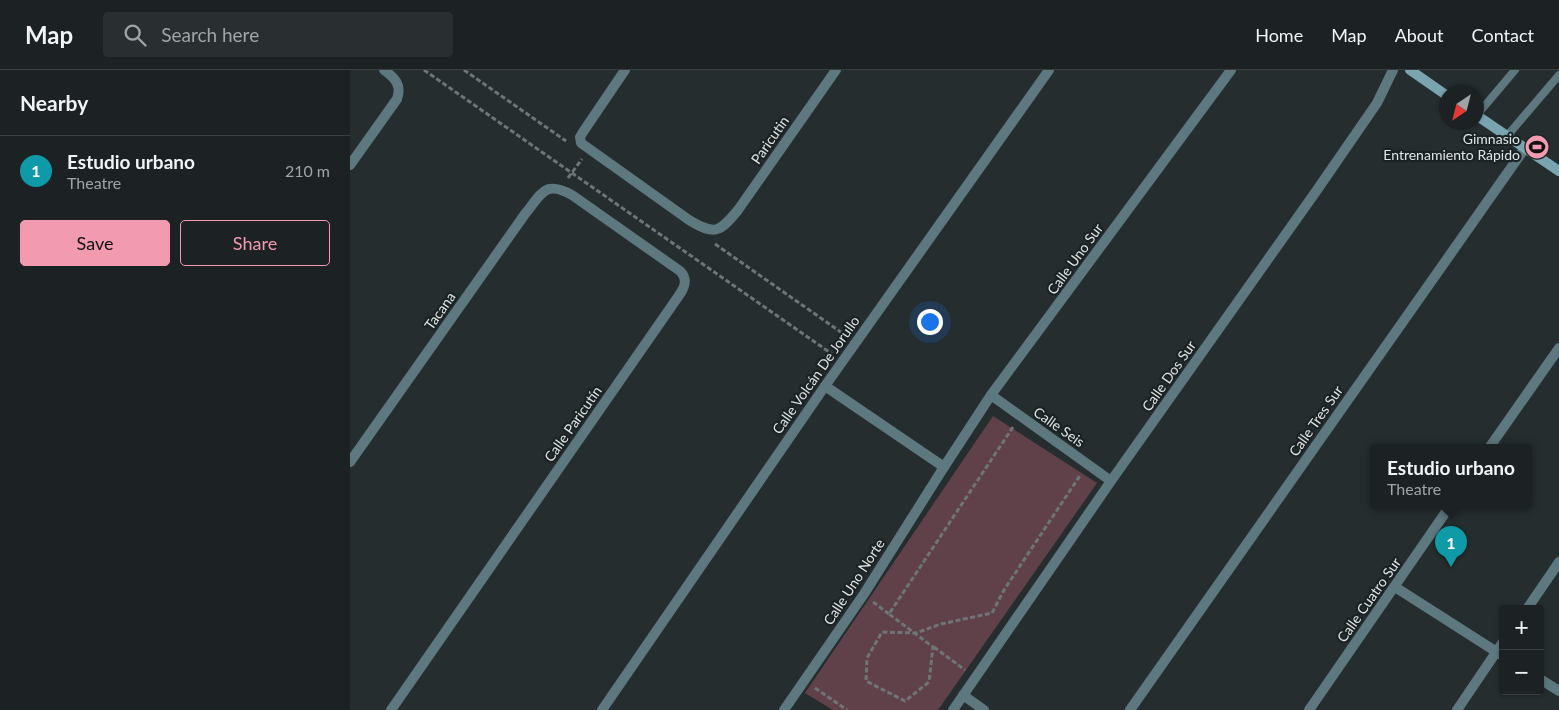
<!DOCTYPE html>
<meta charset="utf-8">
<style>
:root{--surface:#1c2223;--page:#292f30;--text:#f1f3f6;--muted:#a0a4a6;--line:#3a3f41;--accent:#f29ab0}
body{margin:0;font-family:Lato,sans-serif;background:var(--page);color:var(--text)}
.controls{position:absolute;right:15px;bottom:15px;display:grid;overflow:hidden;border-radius:5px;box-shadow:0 1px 4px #0004}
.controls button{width:45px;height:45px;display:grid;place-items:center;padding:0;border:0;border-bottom:1px solid var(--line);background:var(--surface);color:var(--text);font:25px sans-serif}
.compass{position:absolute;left:1089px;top:15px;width:45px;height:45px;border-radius:50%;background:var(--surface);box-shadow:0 1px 4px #0004;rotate:215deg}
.you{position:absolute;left:579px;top:251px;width:18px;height:18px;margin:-12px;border:4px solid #fff;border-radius:50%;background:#1a73e8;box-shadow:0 0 0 8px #1a73e833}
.badge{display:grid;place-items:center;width:32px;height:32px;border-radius:50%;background:var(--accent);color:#fff;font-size:16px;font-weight:700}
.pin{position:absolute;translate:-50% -41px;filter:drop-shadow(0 1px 2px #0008)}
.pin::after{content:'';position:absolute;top:26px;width:18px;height:15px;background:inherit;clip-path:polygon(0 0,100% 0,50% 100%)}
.popup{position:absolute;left:1020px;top:374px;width:162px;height:65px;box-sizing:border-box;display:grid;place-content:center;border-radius:5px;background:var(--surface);filter:drop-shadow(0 1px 4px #0005);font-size:16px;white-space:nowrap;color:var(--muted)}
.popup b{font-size:19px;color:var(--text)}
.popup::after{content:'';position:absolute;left:50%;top:100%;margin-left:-10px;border:10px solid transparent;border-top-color:var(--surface)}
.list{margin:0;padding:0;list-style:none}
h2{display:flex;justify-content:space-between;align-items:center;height:65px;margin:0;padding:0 20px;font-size:21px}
h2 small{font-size:16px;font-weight:400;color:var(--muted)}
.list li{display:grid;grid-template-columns:32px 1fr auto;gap:15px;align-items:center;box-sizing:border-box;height:70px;padding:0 20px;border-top:1px solid var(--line)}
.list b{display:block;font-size:19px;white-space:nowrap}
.list p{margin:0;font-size:16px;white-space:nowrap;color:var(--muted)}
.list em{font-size:16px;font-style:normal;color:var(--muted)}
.actions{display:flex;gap:10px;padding:15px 20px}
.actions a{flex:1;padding:11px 0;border:1px solid var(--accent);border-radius:5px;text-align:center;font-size:18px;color:var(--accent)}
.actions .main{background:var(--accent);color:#111}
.icon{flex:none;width:28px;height:28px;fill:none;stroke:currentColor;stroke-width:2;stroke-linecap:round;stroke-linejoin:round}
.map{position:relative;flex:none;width:1209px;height:640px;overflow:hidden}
header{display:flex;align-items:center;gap:30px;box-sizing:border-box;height:70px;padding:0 25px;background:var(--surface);border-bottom:1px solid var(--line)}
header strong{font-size:24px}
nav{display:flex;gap:28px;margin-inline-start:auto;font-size:18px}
.search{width:350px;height:45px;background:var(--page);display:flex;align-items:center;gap:12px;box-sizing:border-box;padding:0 18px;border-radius:5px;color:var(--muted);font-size:19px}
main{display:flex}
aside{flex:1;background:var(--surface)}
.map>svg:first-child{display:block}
.green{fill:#604149}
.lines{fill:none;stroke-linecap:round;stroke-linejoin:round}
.path{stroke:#6e7576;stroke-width:3;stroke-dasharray:5 2.5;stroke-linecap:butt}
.lane{stroke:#5e7880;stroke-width:8}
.street{stroke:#5e7880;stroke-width:10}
.secondary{stroke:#7aa4b0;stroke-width:10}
.labels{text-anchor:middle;stroke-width:4.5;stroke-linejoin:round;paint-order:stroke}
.poi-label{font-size:14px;fill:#dfe4e5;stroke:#1b2325;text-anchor:end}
.street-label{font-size:14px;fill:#dfe4e5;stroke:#1b2325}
</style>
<header>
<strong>Map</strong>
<div class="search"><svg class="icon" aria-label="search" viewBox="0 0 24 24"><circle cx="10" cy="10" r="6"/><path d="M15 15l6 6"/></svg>Search here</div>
<nav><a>Home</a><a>Map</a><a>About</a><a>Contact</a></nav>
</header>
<main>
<aside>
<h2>Nearby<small></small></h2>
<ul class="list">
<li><span class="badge" style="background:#0f9aa8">1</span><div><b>Estudio urbano</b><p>Theatre</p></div><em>210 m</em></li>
</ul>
<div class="actions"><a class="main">Save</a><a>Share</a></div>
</aside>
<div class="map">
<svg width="1209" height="640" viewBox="0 0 1209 640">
<rect width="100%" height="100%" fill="#252d2f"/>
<!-- green -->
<path class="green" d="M643,346l104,67 -159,227h-105l-28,-17z"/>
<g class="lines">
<!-- path -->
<path class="path" d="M74,0l408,284
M114,0l102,71
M218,108l14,-19
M365,174l130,91
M663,357l-124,187 44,33 -4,35 -24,19 -39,-20 1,-23 15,-26 34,1 25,-9 51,-11 12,-23 77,-116
M523,532l16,12
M584,577l31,23
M465,618l32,22"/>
<!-- lane -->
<path class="lane" d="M1127,45l38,-45
M1157,66l52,-61"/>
<!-- street -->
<path class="street" d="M275,0l-42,62 -3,5 1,6 108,77c26,16 31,12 49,-10l98,-140
M0,95l47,-66c5,-14 -2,-21 -13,-29
M475,316l119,81
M641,325l120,86
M1139,378l70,-100
M0,392l175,-248c17,-21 20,-34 47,-19l108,76c7,7 6,14 0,23l-289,416
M1045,517l108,69
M1177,539l32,-47
M1190,609l19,12
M613,625l21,15
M252,640l223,-324 224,-316
M434,640l80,-116 80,-127 47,-72 240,-325
M603,640l158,-229 206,-291 60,-87 16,-33
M780,640l395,-562
M959,640l141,-204
M1107,640l46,-68"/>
<!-- secondary -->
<path class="secondary" d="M1060,0l36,25
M1126,45l83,56"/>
</g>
<!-- icons -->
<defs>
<symbol id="stadium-disc" viewBox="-11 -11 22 22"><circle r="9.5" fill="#f29ab0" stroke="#1b2325"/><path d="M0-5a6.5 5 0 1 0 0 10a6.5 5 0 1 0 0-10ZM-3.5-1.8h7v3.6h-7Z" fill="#111"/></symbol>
</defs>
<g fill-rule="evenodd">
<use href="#stadium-disc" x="1173" y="63" width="28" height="28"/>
</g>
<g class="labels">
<!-- poi labels -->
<g class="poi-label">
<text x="1170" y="74">Gimnasio<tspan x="1170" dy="16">Entrenamiento Rápido</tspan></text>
</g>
<!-- street labels -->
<g class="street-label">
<text transform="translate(420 70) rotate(-55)" y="5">Paricutin</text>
<text transform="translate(725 189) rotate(-54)" y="5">Calle Uno Sur</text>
<text transform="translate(90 241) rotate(-55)" y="5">Tacana</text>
<text transform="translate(466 305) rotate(-55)" y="5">Calle Volcán De Jorullo</text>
<text transform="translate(819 306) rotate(-55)" y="5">Calle Dos Sur</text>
<text transform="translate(966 351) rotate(-55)" y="5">Calle Tres Sur</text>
<text transform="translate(223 354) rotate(-55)" y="5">Calle Paricutín</text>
<text transform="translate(709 357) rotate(35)" y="5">Calle Seis</text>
<text transform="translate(504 512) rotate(-57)" y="5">Calle Uno Norte</text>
<text transform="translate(1019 530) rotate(-55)" y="5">Calle Cuatro Sur</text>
</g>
</g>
</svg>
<div class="controls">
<button>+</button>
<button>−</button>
</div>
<svg class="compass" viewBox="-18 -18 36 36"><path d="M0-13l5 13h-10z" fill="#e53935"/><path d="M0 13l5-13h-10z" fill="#a0a4a6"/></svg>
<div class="you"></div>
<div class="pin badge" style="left:1101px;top:497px;background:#0f9aa8">1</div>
<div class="popup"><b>Estudio urbano</b>Theatre</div>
</div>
</main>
